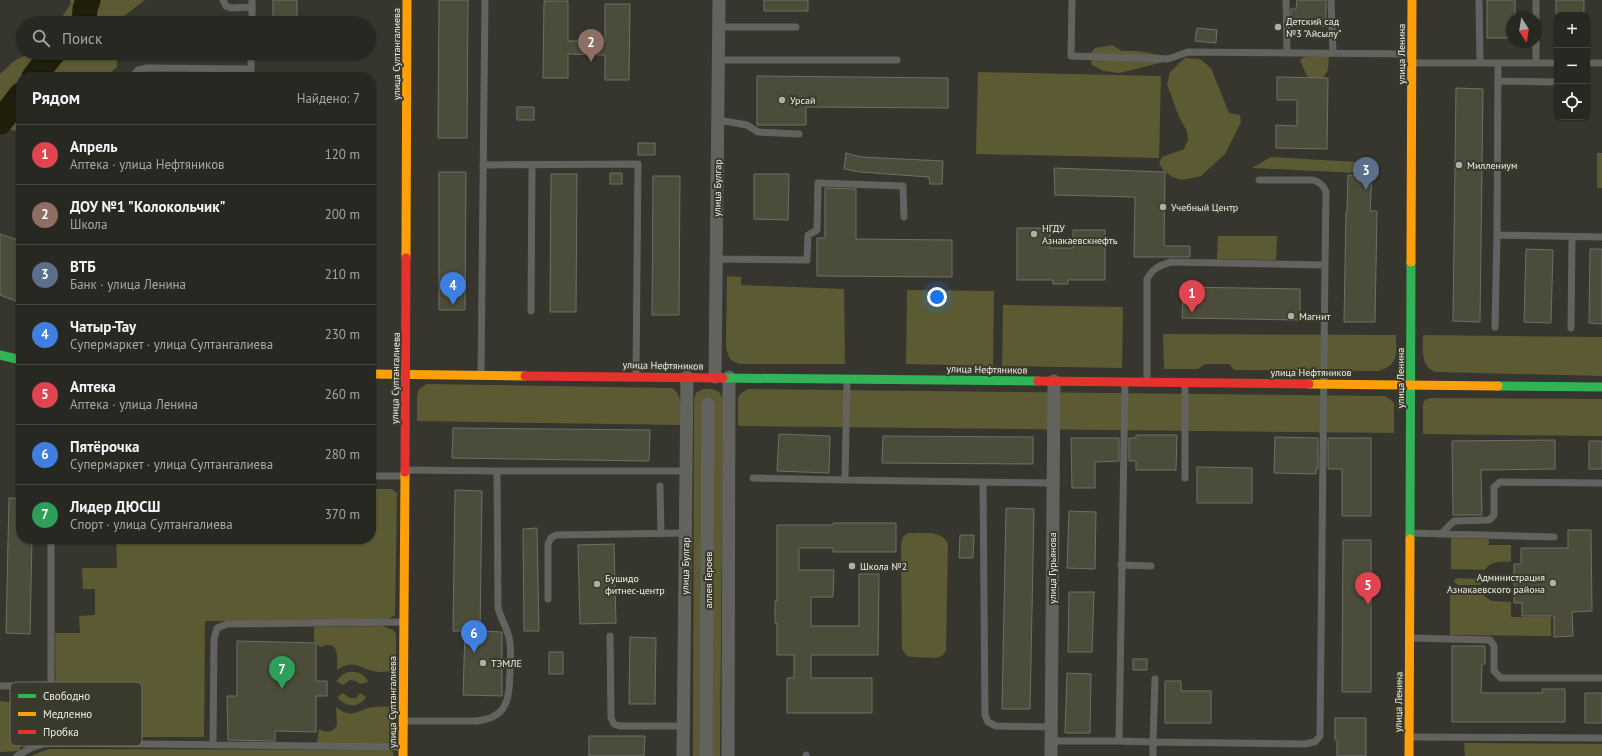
<!DOCTYPE html>
<html lang="ru">
<meta charset="utf-8">
<style>
:root{--surface:#282823;--page:#343430;--text:#f1f3f6;--muted:#a5a6a6;--line:#444441;--accent:#aeafa7}
body{margin:0;font-family:"PT Sans",sans-serif;background:var(--page);color:var(--text)}
.controls{position:absolute;right:12px;top:12px;display:grid;overflow:hidden;border-radius:8px;box-shadow:0 1px 3px #0004}
.controls button{width:36px;height:36px;display:grid;place-items:center;padding:0;border:0;border-bottom:1px solid var(--line);background:var(--surface);color:var(--text);font:20px sans-serif}
.compass{position:absolute;left:1506px;top:12px;width:36px;height:36px;border-radius:50%;background:var(--surface);box-shadow:0 1px 3px #0004;rotate:168deg}
.you{position:absolute;left:937px;top:297px;width:14px;height:14px;margin:-10px;border:3px solid #fff;border-radius:50%;background:#1a73e8;box-shadow:0 0 0 6px #1a73e833}
.badge{display:grid;place-items:center;width:26px;height:26px;border-radius:50%;background:var(--accent);color:#fff;font-size:13px;font-weight:700}
.pin{position:absolute;translate:-50% -33px;filter:drop-shadow(0 1px 2px #0008)}
.pin::after{content:'';position:absolute;top:21px;width:14px;height:12px;background:inherit;clip-path:polygon(0 0,100% 0,50% 100%)}
.list{margin:0;padding:0;list-style:none}
h2{display:flex;justify-content:space-between;align-items:center;height:52px;margin:0;padding:0 16px;font-size:17px}
h2 small{font-size:13px;font-weight:400;color:var(--muted)}
.list li{display:grid;grid-template-columns:26px 1fr auto;gap:12px;align-items:center;box-sizing:border-box;height:60px;padding:0 16px;border-top:1px solid var(--line)}
.list b{display:block;font-size:15px;white-space:nowrap}
.list p{margin:0;font-size:13px;white-space:nowrap;color:var(--muted)}
.list em{font-size:13px;font-style:normal;color:var(--muted)}
.icon{flex:none;width:22px;height:22px;fill:none;stroke:currentColor;stroke-width:2;stroke-linecap:round;stroke-linejoin:round}
.map{position:relative;flex:none;width:1602px;height:756px;overflow:hidden}
.search{position:absolute;background:var(--surface);box-shadow:0 1px 3px #0004;left:16px;top:16px;width:360px;height:44px;display:flex;align-items:center;gap:10px;box-sizing:border-box;padding:0 14px;border-radius:22px;color:var(--muted);font-size:15px}
.panel{position:absolute;background:var(--surface);box-shadow:0 1px 3px #0004;left:16px;top:72px;width:360px;height:472px;border-radius:16px}
.map>svg:first-child{display:block}
.green{fill:#5b5a32}
.lines{fill:none;stroke-linecap:round;stroke-linejoin:round}
.river{stroke:#1f1e0a;stroke-width:25}
.building{fill:#4c4c3a;stroke:#6f6f68}
.lane{stroke:#62635f;stroke-width:7}
.street{stroke:#62635f;stroke-width:13}
.fast{stroke:#30b455;stroke-width:9}
.slow{stroke:#ff9f0a;stroke-width:9}
.jam{stroke:#e5322d;stroke-width:9}
.poi-dot{fill:#aeafa7;stroke:#39392c;stroke-width:1.5}
.labels{text-anchor:middle;stroke-width:4;stroke-linejoin:round;paint-order:stroke}
.poi-label{font-size:10px;fill:#eff0e7;stroke:#39392c;text-anchor:start}
.street-label{font-size:10px;fill:#eff0e7;stroke:#39392c}
.key{fill:#39392c;stroke:#707064;stroke-width:1}
.key-label{font-size:11px;fill:#eff0e7}
</style>
<div class="map">
<svg width="1602" height="756" viewBox="0 0 1602 756">
<rect width="100%" height="100%" fill="#36362f"/>
<!-- green -->
<path class="green" d="M70,0h75l-30,23h-57l13,-20z
M1112,45l10,6h15l30,5 1,5 -49,12 -15,-2 -12,-6 -3,-10 6,-7z
M30,53h87v14l-11,10h-85v54l-2,1 -17,-5 -2,-4v-49l14,-13z
M1329,55l-1,15 -6,9 -9,1 -6,-4 -7,-16 4,-3z
M1185,58l15,1 11,9 18,45 11,2 1,7 -16,32 -24,22 -19,4 -10,-3 -9,-7 -4,-7 3,-6 22,-8 4,-9 -1,-9 -8,-14 -12,-33 3,-12z
M978,72l183,4 -2,82 -183,-4z
M1597,153h5v35h-5z
M1271,157l103,6 4,6 -1,5 -125,-6z
M1218,236h59l-1,24 -59,-1z
M727,276l14,1v8l103,4 1,75h-103c-12,-2 -14,-6 -16,-18z
M907,290l87,1 -1,75 -87,-2z
M1003,305l120,2 -1,61 -120,-2z
M1163,334l233,1c0,17 4,30 -17,36l-145,-1 -5,-6h-24l-7,5h-34z
M1423,335l179,2v39l-166,-4c-16,-5 -13,-23 -13,-37z
M427,384l245,4c12,7 8,25 8,37l-263,-4v-24l2,-8z
M703,389c11,0 17,0 20,11l-3,356h-27l1,-357 2,-6z
M748,389l637,7 6,4 3,3v30l-656,-7v-28l2,-4z
M1431,398l171,1v37l-179,-2v-30l2,-4z
M371,489h20l6,4 -2,122 -8,5 -182,1 -1,116h-137l-7,-1 -4,-5 -1,-98h25l-1,-17 16,-1v-26h-12l-1,-21h35l-1,-29h255z
M908,533c14,1 34,-4 40,11l-2,106 -3,5 -6,3 -26,-1 -5,-2 -4,-6 -1,-105 2,-7z
M1451,538l38,1v6h22v17c-9,0 -20,-2 -26,8l-34,-1z
M1458,578l23,1 2,1v3l-3,2h-22l-3,-2 -1,-3z
M1450,593l34,1v2l8,5 19,1v15h40v19l-101,-1z
M383,626l10,4 3,4v37c-7,0 -16,2 -23,0 -15,-4 -20,-12 -36,-1 0,-13 3,-31 -17,-23l-6,-6v-14z
M348,672c9,-1 16,1 20,10l-8,2 -4,-3 -6,-1 -7,5 -7,-4 6,-6z
M343,693l7,5h6l4,-5 6,4c-7,12 -21,10 -29,0z
M0,701l21,3 -1,47 -20,1z
M336,707c17,14 23,1 39,0 7,-1 14,0 20,0l-1,33 -5,4 -72,-1 2,-14c7,4 14,4 18,-4z
M1464,743l138,1v12h-137z
M49,749l341,1 3,2 1,4h-362l3,-2z"/>
<g class="lines">
<!-- river -->
<path class="river" d="M84,23l1,-14 3,-9
M34,77l19,-24
M0,122l21,-27"/>
</g>
<!-- building -->
<path class="building" d="M273,0h24v23h-24z
M439,0h29l-1,138h-29z
M764,0h44v11h-44z
M1297,0h29v26h-35v-17h5z
M1487,0h28v18h-3v20h-25z
M1556,0h28v15h-28z
M544,1h24v40h37v-37h25l-1,76h-24v-25l-37,-1v24h-25z
M1197,28l20,2 -1,13 -21,-2z
M757,76l191,2v30l-142,-1v18h-49z
M1277,77l51,1 -1,71 -51,-1v-23l21,1v-26h-20z
M1456,88l27,1 -3,233 -27,-1z
M517,107h17v13h-17z
M638,143h17v12h-17z
M846,153l15,4 82,4 -1,23h-12l-1,-7 -69,-5 -16,-3z
M1054,168l111,4 -1,74h26v11h-56l1,-60 -80,-2z
M439,172h27l-1,138h-26z
M610,173h12v11h-12z
M551,174h26l-1,138h-26z
M754,174h35l-1,46 -34,-1z
M1348,175l24,1 -2,35h7l-2,111h-31l2,-111h1z
M653,176h27l-1,139h-27z
M825,188l31,1v50l96,1v37l-135,-1v-38h8z
M1017,228h33v20h23v-18h32v50h-37v4h-15v-4h-36z
M0,234l21,7v62l-21,-8z
M1526,249l27,1 -2,73 -27,-1z
M1590,249h12v75l-13,-1z
M1183,287l117,2v31l-118,-2z
M453,428l197,2 -1,31 -197,-3z
M779,434l51,2 -1,37 -52,-2z
M1136,435h41l-1,35h-40v-9h-7v-23h7z
M883,436l150,1v27l-151,-1z
M1275,437l43,1v31h-2v5l-42,-1z
M1071,438h48v23l-24,1v26h-23z
M1328,438h43v78h-29v-47h-14z
M1555,440v29l-74,1 1,45h-29l-1,-74z
M1589,441h13v28h-13z
M1197,467l55,1v35h-55z
M455,490l27,1 -2,140 22,1v64l-39,-1 2,-64h-12z
M9,498l12,1v40h11l-2,95 -24,-1z
M1006,508l28,1 -4,200h-28z
M1069,511l27,1 -1,57 -28,-1z
M833,523h63v29h-63v-4h-34v22h35l-1,27h-22v29h48v-52h20l-1,81h-67v23h61v35h-85v-35h7v-23h-17v-32h-2v-22h2v-76h56z
M537,528l2,103h-15l-1,-102z
M1568,530h23l1,81 -20,1 1,24 -19,1v-21h-32v-13h-8v-39h7v-16h47z
M960,535h14l-1,23h-14z
M1343,540h28v152h-29z
M614,544l2,79 -36,1 -2,-79z
M1069,592h25l-2,60h-24z
M630,637l26,1 -1,66h-26z
M237,641l79,2v38h11v15h-11v36l-41,-1v10l-47,-1 -1,-44h10z
M1452,646h33v18h-3l-1,29h61v-4h23v33h-113z
M549,652h14v22h-14z
M1133,659h14v11h-14z
M1067,673l24,1 -1,59h-25z
M1165,681h16v10h30v32h-46z
M1585,693h17v30h-17z
M1335,718h31v38h-29v-16h-2z
M589,736h56l-1,20h-55z"/>
<g class="lines">
<!-- lane -->
<path class="lane" d="M223,0l3,6 5,2 21,-1
M1072,0l-1,56 97,3 20,-7 223,2
M1286,0l1,52
M1331,0l2,53
M1479,0l1,63
M1536,18v-18
M252,23v-23
M719,27h77
M718,60h179
M1413,63h85l-1,172
M1498,63h59
M1536,63v-21
M1587,63h15
M251,69v-16
M132,77l6,-7 9,-2 104,1v8
M1498,81l59,1
M718,120l29,5 11,7 41,2
M483,165l155,-1 -2,212
M1259,180h54c7,2 11,6 13,12l-1,73
M716,259l91,1 1,-25 9,-5 1,-47 85,3 1,31
M531,311l1,-146
M1495,327l2,-92 105,2
M1571,328l1,-91
M481,374l4,-374
M847,379l-2,101 138,2 2,233 3,7 8,4 55,1
M1147,381v-102c5,-10 13,-14 24,-17l154,3 -5,471 -5,6 -11,2 -151,-2v14
M1125,383l-6,358 34,1 2,-63
M1185,383v95
M497,471h190
M371,476h34
M753,478l92,2
M983,482l70,1
M660,486l1,48
M1410,533l144,4
M1441,534l13,-13 35,-1 5,-5v-28l6,-5 102,1
M51,539v204l351,4
M1121,565l30,1
M548,599v-55l3,-6 5,-3 130,-2
M610,636l1,82 3,6 6,2h63
M1410,638l80,2 4,6v25l7,7h101
M0,686l52,-1
M404,721h72c33,-3 33,-23 34,-51 0,-11 2,-21 -1,-32 -2,-11 -9,-20 -11,-31l-1,-136 -90,-1
M1409,737l193,1
M1051,741h68
M213,744l1,-105 3,-11 10,-4 176,-2
M17,756c11,-7 20,-12 34,-13
M806,756v-1"/>
<!-- street -->
<path class="street" d="M715,377l4,-377
M683,756l4,-379
M706,756l2,-352
M728,756l1,-379
M1051,756l3,-375"/>
<!-- fast -->
<path class="fast" d="M0,355l21,5
M723,378l315,3
M1498,386l104,1
M1410,539l1,-277"/>
<!-- slow -->
<path class="slow" d="M406,258l1,-258
M1411,262l1,-262
M371,374l154,2
M1309,384l189,2
M403,756l2,-284
M1409,756l1,-217"/>
<!-- jam -->
<path class="jam" d="M525,376l198,2
M1038,381l271,3
M405,472l1,-214"/>
</g>
<!-- markers -->
<g class="poi-dot">
<circle cx="1278" cy="27" r="4"/>
<circle cx="782" cy="100" r="4"/>
<circle cx="1459" cy="165" r="4"/>
<circle cx="1163" cy="207" r="4"/>
<circle cx="1034" cy="234" r="4"/>
<circle cx="1291" cy="316" r="4"/>
<circle cx="852" cy="566" r="4"/>
<circle cx="1553" cy="583" r="4"/>
<circle cx="597" cy="584" r="4"/>
<circle cx="483" cy="663" r="4"/>
</g>
<g class="labels">
<!-- poi labels -->
<g class="poi-label">
<text x="1286" y="25">Детский сад<tspan x="1286" dy="12">№3 "Айсылу"</tspan></text>
<text x="790" y="104">Урсай</text>
<text x="1467" y="169">Миллениум</text>
<text x="1171" y="211">Учебный Центр</text>
<text x="1042" y="232">НГДУ<tspan x="1042" dy="12">Азнакаевскнефть</tspan></text>
<text x="1299" y="320">Магнит</text>
<text x="860" y="570">Школа №2</text>
<text x="1545" y="581" text-anchor="end">Администрация<tspan x="1545" dy="12">Азнакаевского района</tspan></text>
<text x="605" y="582">Бушидо<tspan x="605" dy="12">фитнес-центр</tspan></text>
<text x="491" y="667">ТЭМЛЕ</text>
</g>
<!-- street labels -->
<g class="street-label">
<text transform="translate(396 54) rotate(-90)" y="4">улица Султангалиева</text>
<text transform="translate(1401 54) rotate(-90)" y="4">улица Ленина</text>
<text transform="translate(717 188) rotate(-89)" y="4">улица Булгар</text>
<text transform="translate(663 365) rotate(1)" y="4">улица Нефтяников</text>
<text transform="translate(987 369) rotate(1)" y="4">улица Нефтяников</text>
<text x="1311" y="376">улица Нефтяников</text>
<text transform="translate(395 378) rotate(-89)" y="4">улица Султангалиева</text>
<text transform="translate(1400 378) rotate(-90)" y="4">улица Ленина</text>
<text transform="translate(685 566) rotate(-89)" y="4">улица Булгар</text>
<text transform="translate(1052 568) rotate(-90)" y="4">улица Гурьянова</text>
<text transform="translate(708 580) rotate(-90)" y="4">аллея Героев</text>
<text transform="translate(392 702) rotate(-90)" y="4">улица Султангалиева</text>
<text transform="translate(1398 702) rotate(-89)" y="4">улица Ленина</text>
</g>
</g>
<!-- legend -->
<rect x="10" y="682" width="132" height="64" rx="6" class="key"/>
<rect x="18" y="694" width="18" height="4" fill="#30b455"/>
<rect x="18" y="712" width="18" height="4" fill="#ff9f0a"/>
<rect x="18" y="730" width="18" height="4" fill="#e5322d"/>
<g class="key-label">
<text x="43" y="700">Свободно</text>
<text x="43" y="718">Медленно</text>
<text x="43" y="736">Пробка</text>
</g>
</svg>
<div class="controls">
<button>+</button>
<button>−</button>
<button><svg class="icon" aria-label="locate" viewBox="0 0 24 24"><circle cx="12" cy="12" r="6"/><path d="M12 2v4M12 18v4M2 12h4M18 12h4"/></svg></button>
</div>
<svg class="compass" viewBox="-18 -18 36 36"><path d="M0-13l5 13h-10z" fill="#e53935"/><path d="M0 13l5-13h-10z" fill="#a5a6a6"/></svg>
<div class="you"></div>
<div class="pin badge" style="left:1192px;top:313px;background:#e0444e">1</div>
<div class="pin badge" style="left:591px;top:62px;background:#8d6e63">2</div>
<div class="pin badge" style="left:1366px;top:190px;background:#5c6f8a">3</div>
<div class="pin badge" style="left:453px;top:305px;background:#3f7fe0">4</div>
<div class="pin badge" style="left:1368px;top:605px;background:#e0444e">5</div>
<div class="pin badge" style="left:474px;top:653px;background:#3f7fe0">6</div>
<div class="pin badge" style="left:282px;top:689px;background:#2e9e5b">7</div>
<div class="search"><svg class="icon" aria-label="search" viewBox="0 0 24 24"><circle cx="10" cy="10" r="6"/><path d="M15 15l6 6"/></svg>Поиск</div>
<section class="panel">
<h2>Рядом<small>Найдено: 7</small></h2>
<ul class="list">
<li><span class="badge" style="background:#e0444e">1</span><div><b>Апрель</b><p>Аптека · улица Нефтяников</p></div><em>120 m</em></li>
<li><span class="badge" style="background:#8d6e63">2</span><div><b>ДОУ №1 &quot;Колокольчик&quot;</b><p>Школа</p></div><em>200 m</em></li>
<li><span class="badge" style="background:#5c6f8a">3</span><div><b>ВТБ</b><p>Банк · улица Ленина</p></div><em>210 m</em></li>
<li><span class="badge" style="background:#3f7fe0">4</span><div><b>Чатыр-Тау</b><p>Супермаркет · улица Султангалиева</p></div><em>230 m</em></li>
<li><span class="badge" style="background:#e0444e">5</span><div><b>Аптека</b><p>Аптека · улица Ленина</p></div><em>260 m</em></li>
<li><span class="badge" style="background:#3f7fe0">6</span><div><b>Пятёрочка</b><p>Супермаркет · улица Султангалиева</p></div><em>280 m</em></li>
<li><span class="badge" style="background:#2e9e5b">7</span><div><b>Лидер ДЮСШ</b><p>Спорт · улица Султангалиева</p></div><em>370 m</em></li>
</ul>
</section>
</div>
